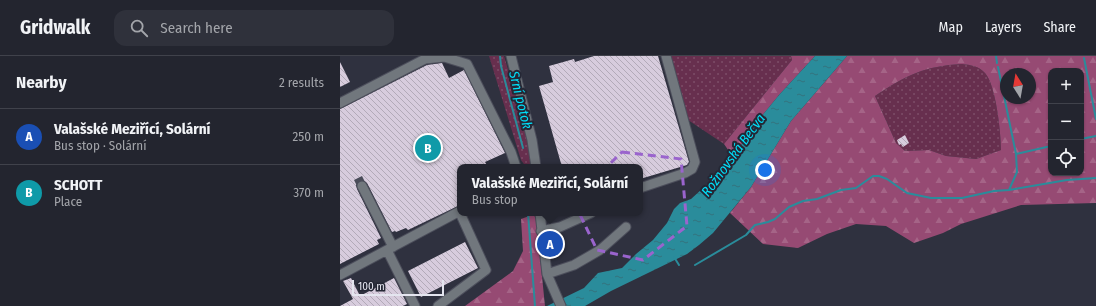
<!DOCTYPE html>
<meta charset="utf-8">
<style>
:root{--surface:#23252f;--page:#2f313b;--text:#f1f3f6;--muted:#a3a5aa;--line:#40424b;--accent:#bca0f2}
body{margin:0;font-family:"Fira Sans Condensed",sans-serif;background:var(--page);color:var(--text)}
.controls{position:absolute;right:12px;top:12px;display:grid;overflow:hidden;border-radius:8px;box-shadow:0 1px 3px #0004}
.controls button{width:36px;height:36px;display:grid;place-items:center;padding:0;border:0;border-bottom:1px solid var(--line);background:var(--surface);color:var(--text);font:20px sans-serif}
.compass{position:absolute;left:660px;top:12px;width:36px;height:36px;border-radius:50%;background:var(--surface);box-shadow:0 1px 3px #0004;rotate:349deg}
.scale{position:absolute;left:12px;bottom:10px;width:92px;box-sizing:border-box;padding-left:4px;border:2px solid #e4e5ef;border-top:0;font-size:11px;line-height:14px;white-space:nowrap;color:#e4e5ef;-webkit-text-stroke:3px #252735;paint-order:stroke}
.you{position:absolute;left:425px;top:114px;width:14px;height:14px;margin:-10px;border:3px solid #fff;border-radius:50%;background:#1a73e8;box-shadow:0 0 0 6px #1a73e833}
.badge{display:grid;place-items:center;width:26px;height:26px;border-radius:50%;background:var(--accent);color:#fff;font-size:13px;font-weight:700}
.pin{position:absolute;translate:-50% -50%;border:2px solid #fff;box-shadow:0 1px 4px #0006}
.popup{position:absolute;left:117px;top:108px;width:186px;height:52px;box-sizing:border-box;display:grid;place-content:center;border-radius:8px;background:var(--surface);filter:drop-shadow(0 1px 3px #0005);font-size:13px;white-space:nowrap;color:var(--muted)}
.popup b{font-size:15px;color:var(--text)}
.popup::after{content:'';position:absolute;left:50%;top:100%;margin-left:-8px;border:8px solid transparent;border-top-color:var(--surface)}
.list{margin:0;padding:0;list-style:none}
h2{display:flex;justify-content:space-between;align-items:center;height:52px;margin:0;padding:0 16px;font-size:17px}
h2 small{font-size:13px;font-weight:400;color:var(--muted)}
.list li{display:grid;grid-template-columns:26px 1fr auto;gap:12px;align-items:center;box-sizing:border-box;height:56px;padding:0 16px;border-top:1px solid var(--line)}
.list b{display:block;font-size:15px;white-space:nowrap}
.list p{margin:0;font-size:13px;white-space:nowrap;color:var(--muted)}
.list em{font-size:13px;font-style:normal;color:var(--muted)}
.icon{flex:none;width:22px;height:22px;fill:none;stroke:currentColor;stroke-width:2;stroke-linecap:round;stroke-linejoin:round}
.map{position:relative;flex:none;width:756px;height:250px;overflow:hidden}
header{display:flex;align-items:center;gap:24px;box-sizing:border-box;height:56px;padding:0 20px;background:var(--surface);border-bottom:1px solid var(--line)}
header strong{font-size:19px}
nav{display:flex;gap:22px;margin-inline-start:auto;font-size:14px}
.search{width:280px;height:36px;background:var(--page);display:flex;align-items:center;gap:10px;box-sizing:border-box;padding:0 14px;border-radius:12px;color:var(--muted);font-size:15px}
main{display:flex}
aside{flex:1;background:var(--surface)}
.map>svg:first-child{display:block}
.grass{fill:url(#grass-dots)}
.forest{fill:url(#forest-firs);fill-rule:evenodd}
.water{fill:url(#water-ripples)}
.lines{fill:none;stroke-linecap:round;stroke-linejoin:round}
.stream{stroke:#2a8c9b;stroke-width:2}
.building{fill:url(#building-back-hatch)}
.minor-tunnel{stroke:#4a4c59;stroke-width:9;stroke-dasharray:9 4.5;stroke-linecap:butt}
.minor-casing{stroke:#4c4e5b;stroke-width:11}
.minor{stroke:#71777d;stroke-width:9}
.marked{fill:none;stroke:#9a64cd;stroke-width:3;stroke-dasharray:8 5;stroke-linejoin:round}
.labels{text-anchor:middle;stroke-width:4;stroke-linejoin:round;paint-order:stroke}
.water-label{font-size:14px;font-style:italic;fill:#00def8;stroke:#252735}
</style>
<header>
<strong>Gridwalk</strong>
<div class="search"><svg class="icon" aria-label="search" viewBox="0 0 24 24"><circle cx="10" cy="10" r="6"/><path d="M15 15l6 6"/></svg>Search here</div>
<nav><a>Map</a><a>Layers</a><a>Share</a></nav>
</header>
<main>
<aside>
<h2>Nearby<small>2 results</small></h2>
<ul class="list">
<li><span class="badge" style="background:#1a4fb4">A</span><div><b>Valašské Meziřící, Solární</b><p>Bus stop · Solární</p></div><em>250 m</em></li>
<li><span class="badge" style="background:#0f9aa8">B</span><div><b>SCHOTT</b><p>Place</p></div><em>370 m</em></li>
</ul>
</aside>
<div class="map">
<svg width="756" height="250" viewBox="0 0 756 250">
<defs>
<pattern id="grass-dots" width="8" height="8" patternUnits="userSpaceOnUse"><rect width="8" height="8" fill="#672f4e"/><path d="M2 2h.1M6 6h.1" fill="none" stroke="#7d4d68" stroke-width="1.8" stroke-linecap="round"/></pattern>
<pattern id="forest-firs" width="22" height="20" patternUnits="userSpaceOnUse"><rect width="22" height="20" fill="#964a73"/><path d="M5 1l3.5 6h-7zM16 11l3.5 6h-7z" fill="#a56487"/></pattern>
<pattern id="water-ripples" width="26" height="14" patternUnits="userSpaceOnUse"><rect width="26" height="14" fill="#2a8c9b"/><path d="M2 4q2-2 4 0t4 0M15 11q2-2 4 0t4 0" fill="none" stroke="#33737e"/></pattern>
<pattern id="building-back-hatch" width="6" height="6" patternUnits="userSpaceOnUse"><rect width="6" height="6" fill="#d7ccdd"/><path d="M-1 5l2 2M0 0l6 6M5-1l2 2" fill="none" stroke="#b2aab8"/></pattern>
</defs>
<rect width="100%" height="100%" fill="#2f313f"/>
<!-- grass -->
<path class="grass" d="M149,0h15l26,88 3,19 -3,4h-4l-5,-7z
M330,0h121l1,4 -68,84 -36,-24z
M622,8c8,1 17,2 23,9 11,12 16,60 16,77l-25,9 -30,-3 -17,-6 -24,1 -9,-8 -21,-47c31,-21 50,-30 87,-32z"/>
<!-- forest -->
<path class="forest" d="M451,0h24l-36,39 -23,28 -23,34 -9,-13 68,-84z
M507,0h249v147l-75,2 -60,19 -18,9 -29,10 -28,-17 -30,-2 -29,10 -29,14 -35,-4 -33,-31 21,-26 40,-66zM622,8c8,1 17,2 23,9 11,12 16,60 16,77l-25,9 -30,-3 -17,-6 -24,1 -9,-8 -21,-47c31,-21 50,-30 87,-32zM711,15h30v102h-30zM666,18h24v24h-24z
M192,159l4,2 9,89h-80l48,-35 10,-20 -2,-32z"/>
<!-- water -->
<path class="water" d="M475,0h32l-56,65 -40,66 -38,46 -14,12 -12,9 -76,37 -26,15h-38l37,-18 14,-15 24,-5 14,-14 17,-14 14,-17 7,-14 6,-6 11,-4 21,-19 8,-11 13,-12 23,-34 23,-28z"/>
<g class="lines">
<!-- stream -->
<path class="stream" d="M160,0l1,10 22,82
M656,0l1,7
M744,2l12,61
M658,11l18,87 1,18 -8,18
M741,83l15,-3
M676,98l35,-8
M188,157l7,93
M334,201l5,8
M355,209l51,-30 9,-10 13,-3 7,-3 14,-12 14,-6 14,-2 24,-9 15,-2 17,-12h6l8,3 20,14 24,5h31l32,-7 15,-1 58,-10 29,-2"/>
</g>
<!-- building -->
<path class="building" d="M254,0h64l31,106 -2,3 -47,14v-12h-78l-23,-81 14,-4 -4,-16 25,-7 1,3z
M0,6l10,20 -10,5z
M102,7l7,15 15,-8 41,83 -20,9 3,5h-28v38l-52,25 -2,-2 -10,4 -1,-1 -3,1 -25,-49 -4,-3 -4,1 -3,4 1,4 24,49 -4,2 2,4 -39,20v-155l87,-44z
M565,79l4,8 -6,4 -2,-3 -2,1 -2,-5z
M125,186l13,26 -57,29 -13,-26z
M11,222l9,18 34,-18 13,26 -4,2h-63l13,-7 -10,-18z"/>
<g class="lines">
<!-- minor-tunnel -->
<path class="minor-tunnel" d="M18,122l4,8"/>
<defs>
<path id="minor" d="M171,0l21,84 4,27
M0,47l85,-44 19,-2 23,7 44,88 5,15
M22,130l31,61
M300,132l45,-15 7,-4 3,-7 -29,-106
M200,157l7,61 14,32
M201,175l19,-4 31,-14
M47,194l28,56
M207,218l27,-9 26,-15 26,-23
M0,219l120,-64
M98,250l48,-36 -26,-57"/>
</defs>
<!-- minor casing -->
<use href="#minor" class="minor-casing"/>
<!-- minor -->
<use href="#minor" class="minor"/>
</g>
<!-- marked area -->
<path class="marked" d="M282,96l59,7 6,67 -44,34 -46,-10 -24,-50z"/>
<g class="labels">
<!-- water labels -->
<g class="water-label">
<text transform="translate(181 44) rotate(76)" y="5">Srní potok</text>
<text transform="translate(393 99) rotate(-54)" y="5">Rožnovská Bečva</text>
</g>
</g>
</svg>
<div class="controls">
<button>+</button>
<button>−</button>
<button><svg class="icon" aria-label="locate" viewBox="0 0 24 24"><circle cx="12" cy="12" r="6"/><path d="M12 2v4M12 18v4M2 12h4M18 12h4"/></svg></button>
</div>
<svg class="compass" viewBox="-18 -18 36 36"><path d="M0-13l5 13h-10z" fill="#e53935"/><path d="M0 13l5-13h-10z" fill="#a3a5aa"/></svg>
<div class="scale">100 m</div>
<div class="you"></div>
<div class="pin badge" style="left:210px;top:188px;background:#1a4fb4">A</div>
<div class="popup"><b>Valašské Meziřící, Solární</b>Bus stop</div>
<div class="pin badge" style="left:88px;top:92px;background:#0f9aa8">B</div>
</div>
</main>
